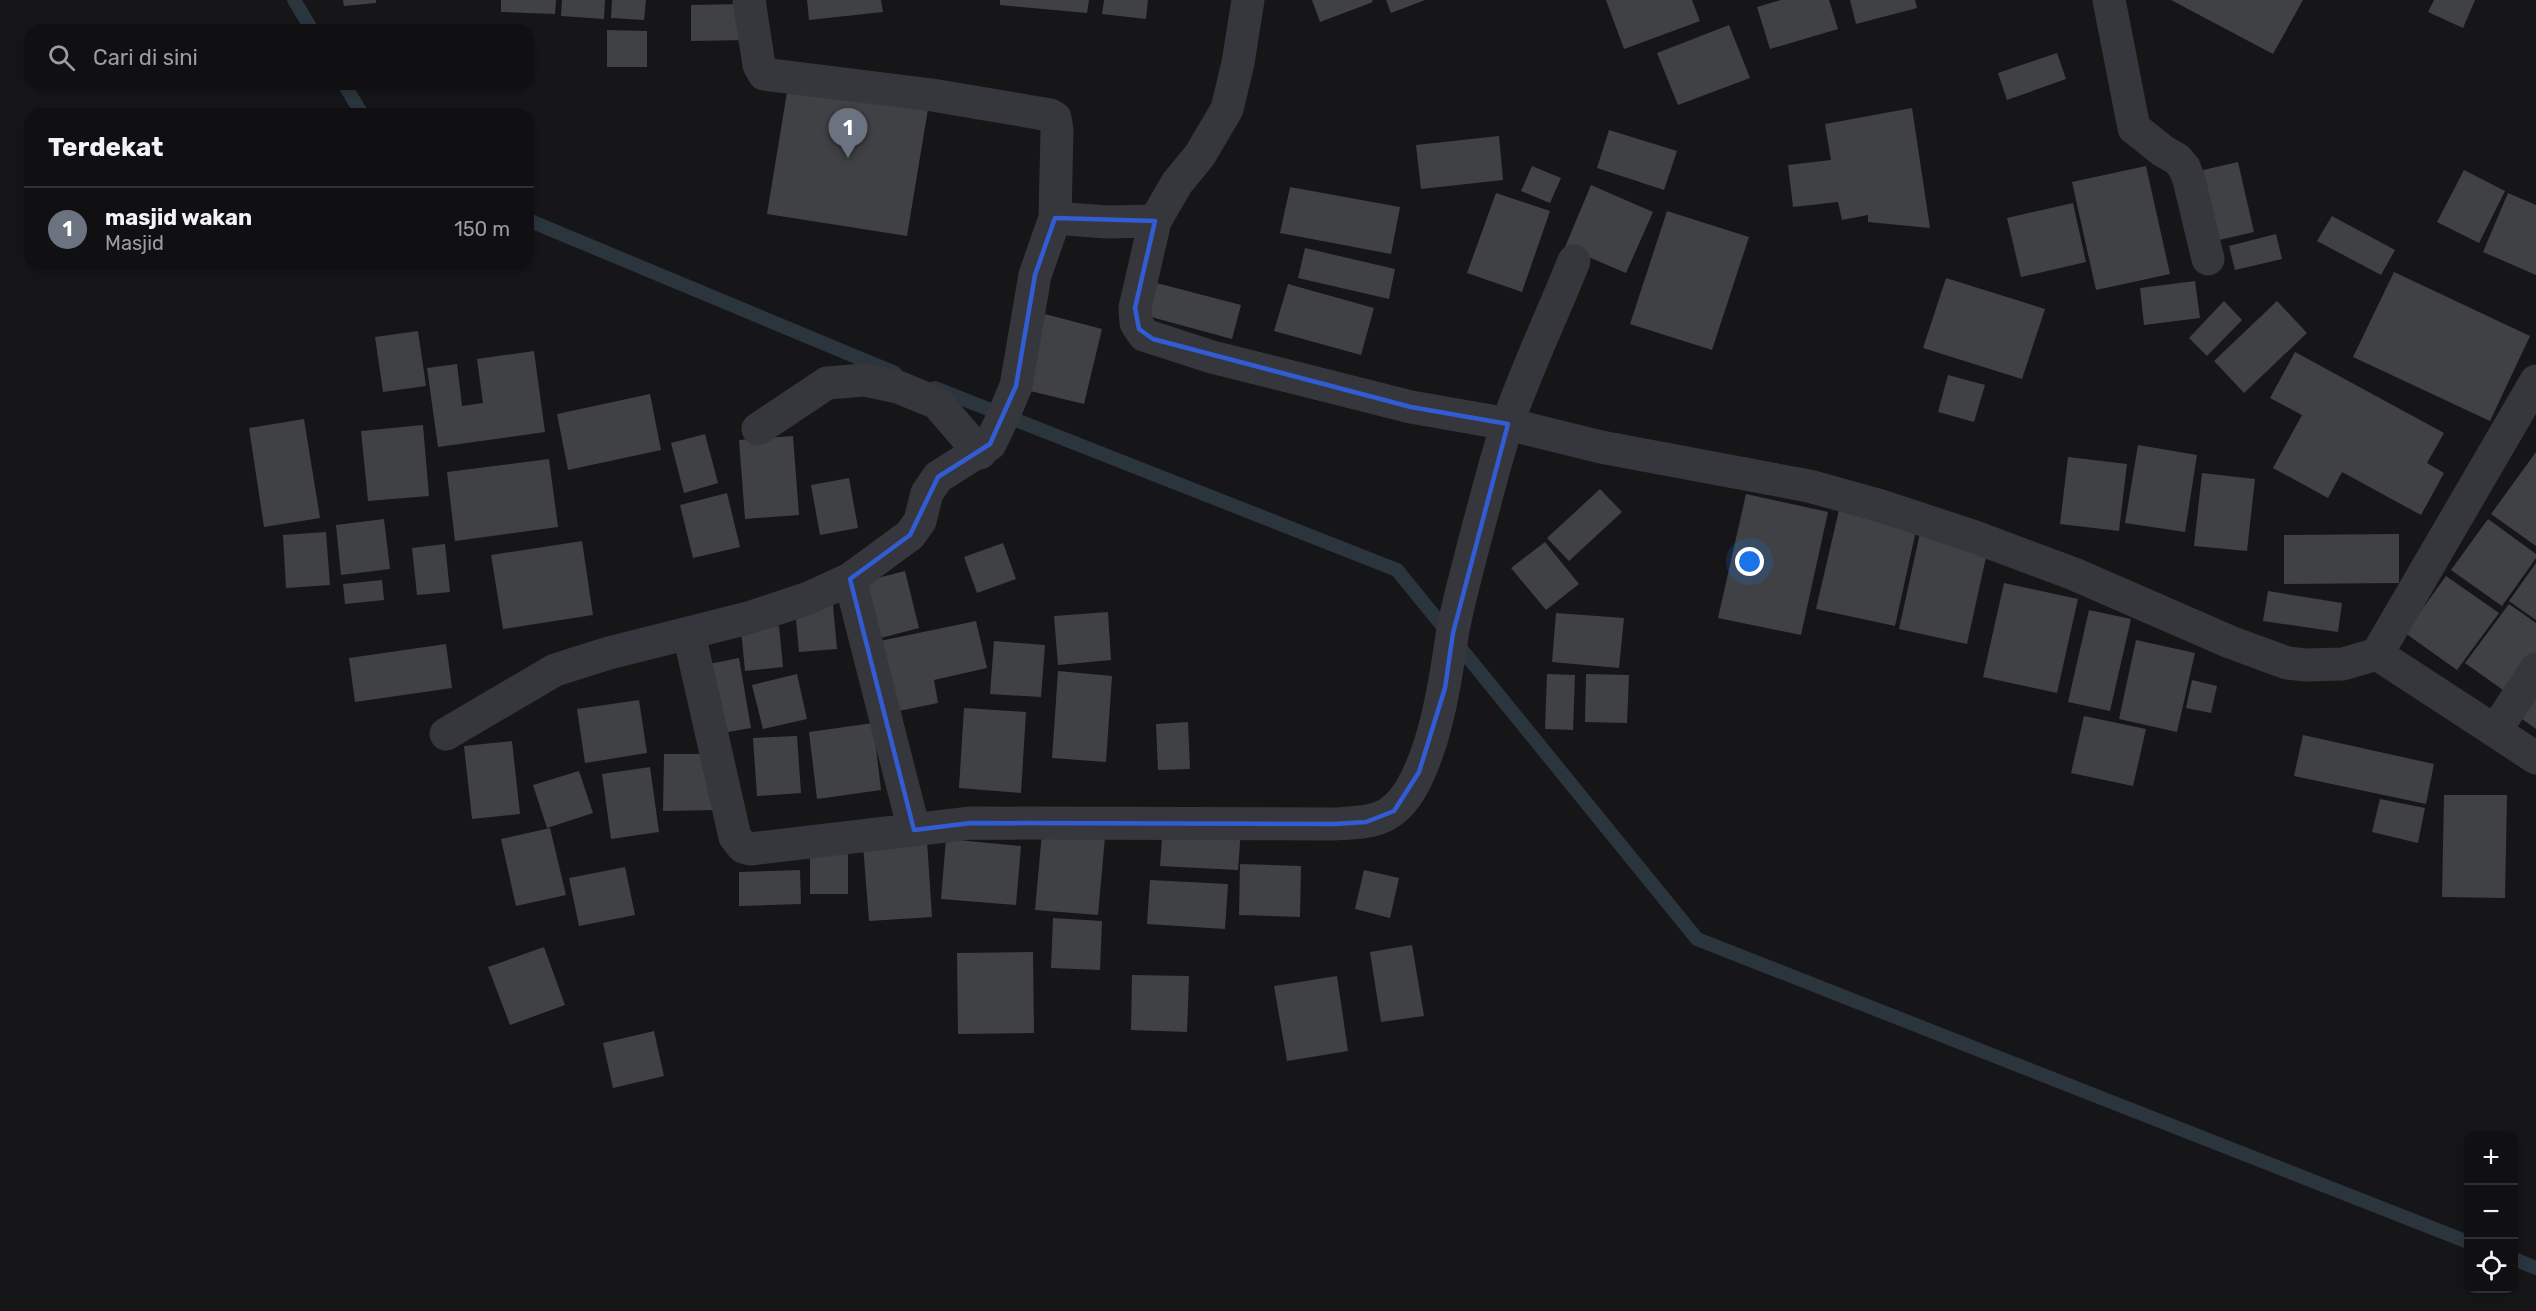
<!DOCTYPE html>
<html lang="id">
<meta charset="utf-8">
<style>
:root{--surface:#101012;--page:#1e1e20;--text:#f1f3f6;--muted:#9c9d9f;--line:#303032;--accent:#fdb628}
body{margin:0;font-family:Rubik,sans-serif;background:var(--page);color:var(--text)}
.controls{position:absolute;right:18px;bottom:18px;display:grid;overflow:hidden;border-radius:12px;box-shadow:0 3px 9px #0003}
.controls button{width:54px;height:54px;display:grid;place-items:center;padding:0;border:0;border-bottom:2px solid var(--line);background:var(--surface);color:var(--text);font:30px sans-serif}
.you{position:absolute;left:1750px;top:562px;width:21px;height:21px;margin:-15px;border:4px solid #fff;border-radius:50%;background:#1a73e8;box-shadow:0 0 0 9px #1a73e833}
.badge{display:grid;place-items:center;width:39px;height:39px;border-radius:50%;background:var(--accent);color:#fff;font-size:20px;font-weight:700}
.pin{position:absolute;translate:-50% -50px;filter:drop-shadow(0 2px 3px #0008)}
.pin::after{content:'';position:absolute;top:32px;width:21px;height:18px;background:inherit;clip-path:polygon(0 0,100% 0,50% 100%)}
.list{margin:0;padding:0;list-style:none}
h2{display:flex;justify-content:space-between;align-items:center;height:78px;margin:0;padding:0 24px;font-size:26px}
h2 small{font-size:20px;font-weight:400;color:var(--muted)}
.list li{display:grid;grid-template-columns:39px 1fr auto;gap:18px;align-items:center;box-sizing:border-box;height:84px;padding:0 24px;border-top:2px solid var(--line)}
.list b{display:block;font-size:22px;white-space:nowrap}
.list p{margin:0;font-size:20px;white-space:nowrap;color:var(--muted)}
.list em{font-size:20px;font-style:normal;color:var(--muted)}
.icon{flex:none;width:33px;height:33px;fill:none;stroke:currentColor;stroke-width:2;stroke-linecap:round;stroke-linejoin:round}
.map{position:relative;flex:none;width:2536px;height:1311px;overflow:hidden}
.search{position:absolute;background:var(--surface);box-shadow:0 3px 9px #0003;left:24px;top:24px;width:510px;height:66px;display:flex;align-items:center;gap:15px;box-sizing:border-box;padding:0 21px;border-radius:18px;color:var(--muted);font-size:22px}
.panel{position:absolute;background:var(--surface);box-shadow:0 3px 9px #0003;left:24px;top:108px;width:510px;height:162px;border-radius:18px}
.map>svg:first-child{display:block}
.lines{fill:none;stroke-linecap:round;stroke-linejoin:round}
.stream{stroke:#2b353d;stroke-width:14}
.building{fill:#404145}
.minor{stroke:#36373d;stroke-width:33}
.marked{fill:none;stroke:#325cd3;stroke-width:4.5;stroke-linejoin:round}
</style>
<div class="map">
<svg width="2536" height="1311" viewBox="0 0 2536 1311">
<rect width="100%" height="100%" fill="#161618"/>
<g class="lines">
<!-- stream -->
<path class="stream" d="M294,0l18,30
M344,84l18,30
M528,220l367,153
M935,388l462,182 300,369 771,303
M2514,1259l22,9"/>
</g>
<!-- building -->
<path class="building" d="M343,0h33v3l-32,3z
M501,0h55l-1,14 -54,-2z
M562,0h43l-1,19 -43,-3z
M612,0h34l-2,20 -33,-2z
M807,0h74l2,12 -74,8z
M1000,0h89l-2,13 -87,-8z
M1104,0h44l-2,19 -44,-5z
M1312,0h60l1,2 -53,20z
M1386,0h39l-34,13z
M1606,0h86l8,21 -76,28z
M1781,0h48l9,29 -68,20 -13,-42z
M1850,0h65l2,8 -61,16z
M2171,0h132l-30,54z
M2434,0h41l-12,28 -35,-16z
M748,4v36l-57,1v-36z
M1729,25l21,53 -72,27 -21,-52z
M607,30l40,1v36h-40z
M2057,53l9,26 -59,21 -9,-27z
M789,80l140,23 -22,133 -140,-22z
M1912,108l18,120 -62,-6v-7l-26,5 -4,-18 -45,5 -5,-42 43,-5 -6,-36z
M1609,130l68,21 -13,39 -67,-22z
M1499,136l4,44 -82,9 -5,-44z
M2238,162l16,70 -35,8 -16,-70z
M1532,166l29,12 -11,25 -29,-12z
M2146,166l24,108 -74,16 -24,-108z
M2464,170l41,21 -26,52 -42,-21z
M1591,185l62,27 -27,61 -61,-26z
M1290,187l110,20 -9,47 -111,-21z
M1496,193l54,18 -28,81 -55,-19z
M2508,193l28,12v70l-53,-23z
M2073,203l13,59 -65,15 -14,-59z
M1667,211l82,26 -37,113 -82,-26z
M2332,216l63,34 -14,25 -64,-34z
M2276,234l6,25 -47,11 -6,-24z
M1305,248l90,21 -6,30 -91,-21z
M2394,272l136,64 -40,85 -137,-64z
M1946,278l99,31 -23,70 -99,-31z
M1149,281l92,24 -9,34 -92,-25z
M2195,281l5,37 -56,7 -4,-37z
M1288,284l86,24 -13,47 -87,-24z
M2224,301l18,19 -35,36 -18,-18z
M2277,301l30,32 -63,60 -30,-32z
M1045,314l57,15 -18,75 -58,-14z
M418,331l8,55 -43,6 -8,-55z
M534,351l11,81 -107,15 -11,-79 30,-4 5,42 21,-3 -6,-44z
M2295,352l149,81 -17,30 17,10 -23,42 -79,-43 -14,26 -55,-30 29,-53 -32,-17z
M1948,375l37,10 -11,37 -36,-10z
M650,394l11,56 -93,20 -11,-56z
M304,419l16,99 -56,9 -15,-99z
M423,425l6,71 -61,5 -7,-70z
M705,434l13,49 -34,10 -13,-50z
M793,436l6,79 -54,4 -6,-79z
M2138,445l59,10 -12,77 -60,-9z
M2536,452v94l-45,-32z
M2068,457l59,7 -8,67 -59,-7z
M549,459l9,68 -103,14 -8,-69z
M2202,473l53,6 -8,72 -53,-5z
M849,478l9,50 -38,7 -9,-50z
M1600,489l22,23 -53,49 -22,-23z
M727,493l13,54 -47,11 -13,-53z
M1746,494l82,18 -27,123 -83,-17z
M1839,510l78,16 -22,100 -79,-17z
M384,519l6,50 -49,6 -5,-50z
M2488,519l48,35v4l-34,48 -51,-36z
M326,532l4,53 -44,3 -3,-53z
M1920,533l68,15 -21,96 -68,-15z
M2399,534v49l-115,1v-49z
M582,541l11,74 -90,14 -12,-74z
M1545,542l34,42 -33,26 -35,-42z
M1003,543l13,36 -39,14 -13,-36z
M445,544l5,48 -33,3 -5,-47z
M2536,563v57l-27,-19z
M905,571l14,57 -46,12 -15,-57z
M2446,576l53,37 -42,57 -52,-37z
M382,580l2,20 -39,4 -2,-20z
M2004,583l74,16 -21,94 -74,-16z
M2268,591l74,12 -4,29 -75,-11z
M2509,604l27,19v35l-26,37 -45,-32z
M833,605l4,44 -38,3 -4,-43z
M2089,610l42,9 -21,92 -42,-9z
M1108,612l3,48 -53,5 -4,-49z
M1556,613l68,5 -5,50 -67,-6z
M976,621l11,47 -53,12 4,23 -49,10 -14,-71z
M779,626l4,41 -38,4 -4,-41z
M2136,640l59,13 -18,79 -58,-13z
M994,641l51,4 -4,52 -51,-3z
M446,644l6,44 -97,14 -6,-44z
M739,658l12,70 -35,6 -12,-69z
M1058,671l54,5 -6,86 -54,-4z
M797,674l10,45 -44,10 -11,-44z
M1547,674l28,1 -2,55 -28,-1z
M1586,674l43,1 -2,48 -42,-1z
M2192,680l25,6 -6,27 -25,-5z
M2536,691v38l-18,-13z
M639,700l8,53 -62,10 -8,-54z
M964,708l62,4 -5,81 -62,-5z
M2084,716l62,13 -13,57 -62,-13z
M1188,722l2,47 -32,1 -2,-46z
M873,723l8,67 -64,9 -8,-67z
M2303,735l131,29 -8,40 -132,-28z
M797,736l4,57 -44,3 -4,-58z
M512,741l8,73 -48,5 -8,-73z
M664,754h52v56l-53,1z
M650,767l9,65 -48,7 -9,-65z
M579,771l14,42 -46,15 -14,-43z
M2444,795h63l-2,103 -63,-1z
M2380,799l45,9 -7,35 -46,-11z
M1163,825l78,5 -3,40 -78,-4z
M550,828l16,67 -50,11 -15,-67z
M1042,833l63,4 -7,78 -63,-5z
M946,839l75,7 -5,59 -75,-6z
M927,841l5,76 -63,4 -6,-76z
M848,846v48h-38v-47z
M1240,864l61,2 -1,51 -61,-2z
M625,867l10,48 -56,11 -10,-48z
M800,870l1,34 -62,2v-34z
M1364,870l35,8 -9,40 -35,-9z
M1150,880l78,4 -3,45 -78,-5z
M1053,918l49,3 -2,49 -49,-2z
M1412,945l12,71 -43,6 -11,-70z
M544,947l21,58 -55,20 -22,-58z
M1033,952l1,81 -76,1 -1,-81z
M1132,975l57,1 -2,56 -56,-2z
M1337,976l11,75 -61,10 -13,-75z
M654,1031l10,45 -51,12 -10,-45z"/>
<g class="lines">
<!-- minor -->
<path class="minor" d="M749,0l10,65 5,9 168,21 118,20 5,3 2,12 -2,88
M2109,0l25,128 29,23 14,8 7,8 5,13 19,79
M1155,221l-20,87 1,15 8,12 68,22 199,50 97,17 93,23 208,39 72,20 94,31 99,37 156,68 57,21 19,2 37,-1 34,-10 159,-273
M758,429l69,-46 38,-3 33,7 39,16 43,50
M850,579l64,251
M689,634l46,203 8,10 7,2 221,-26 363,1c34,-2 55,-1 75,-32 26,-42 36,-108 43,-156 5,-30 14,-60 21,-89 11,-40 21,-82 34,-122 19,-55 45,-109 67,-164
M2377,654l118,77 41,-62
M2495,731l41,27
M446,734l109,-64 54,-17 139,-35 61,-20 41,-19 60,-44 10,-14 7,-28 11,-16 52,-33 13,-27 13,-31 19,-111 20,-57 51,4 49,-1 22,-38 23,-28 27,-46 11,-46 10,-63"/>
</g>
<!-- marked area -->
<path class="marked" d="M1055,218l100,3 -20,87 4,21 14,10 258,68 97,17 -55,209 -8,55 -26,84 -25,39 -28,11 -32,2 -363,-1 -57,7 -64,-251 60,-44 28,-58 52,-33 26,-58 19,-111z"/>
</svg>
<div class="controls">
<button>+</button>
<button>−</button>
<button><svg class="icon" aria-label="locate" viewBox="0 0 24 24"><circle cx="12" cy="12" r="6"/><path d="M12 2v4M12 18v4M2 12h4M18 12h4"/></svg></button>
</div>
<div class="you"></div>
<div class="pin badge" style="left:848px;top:158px;background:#6b7280">1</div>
<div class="search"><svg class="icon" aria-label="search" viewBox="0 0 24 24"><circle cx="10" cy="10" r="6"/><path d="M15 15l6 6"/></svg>Cari di sini</div>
<section class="panel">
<h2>Terdekat<small></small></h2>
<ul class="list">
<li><span class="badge" style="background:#6b7280">1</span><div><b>masjid wakan</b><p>Masjid</p></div><em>150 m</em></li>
</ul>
</section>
</div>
